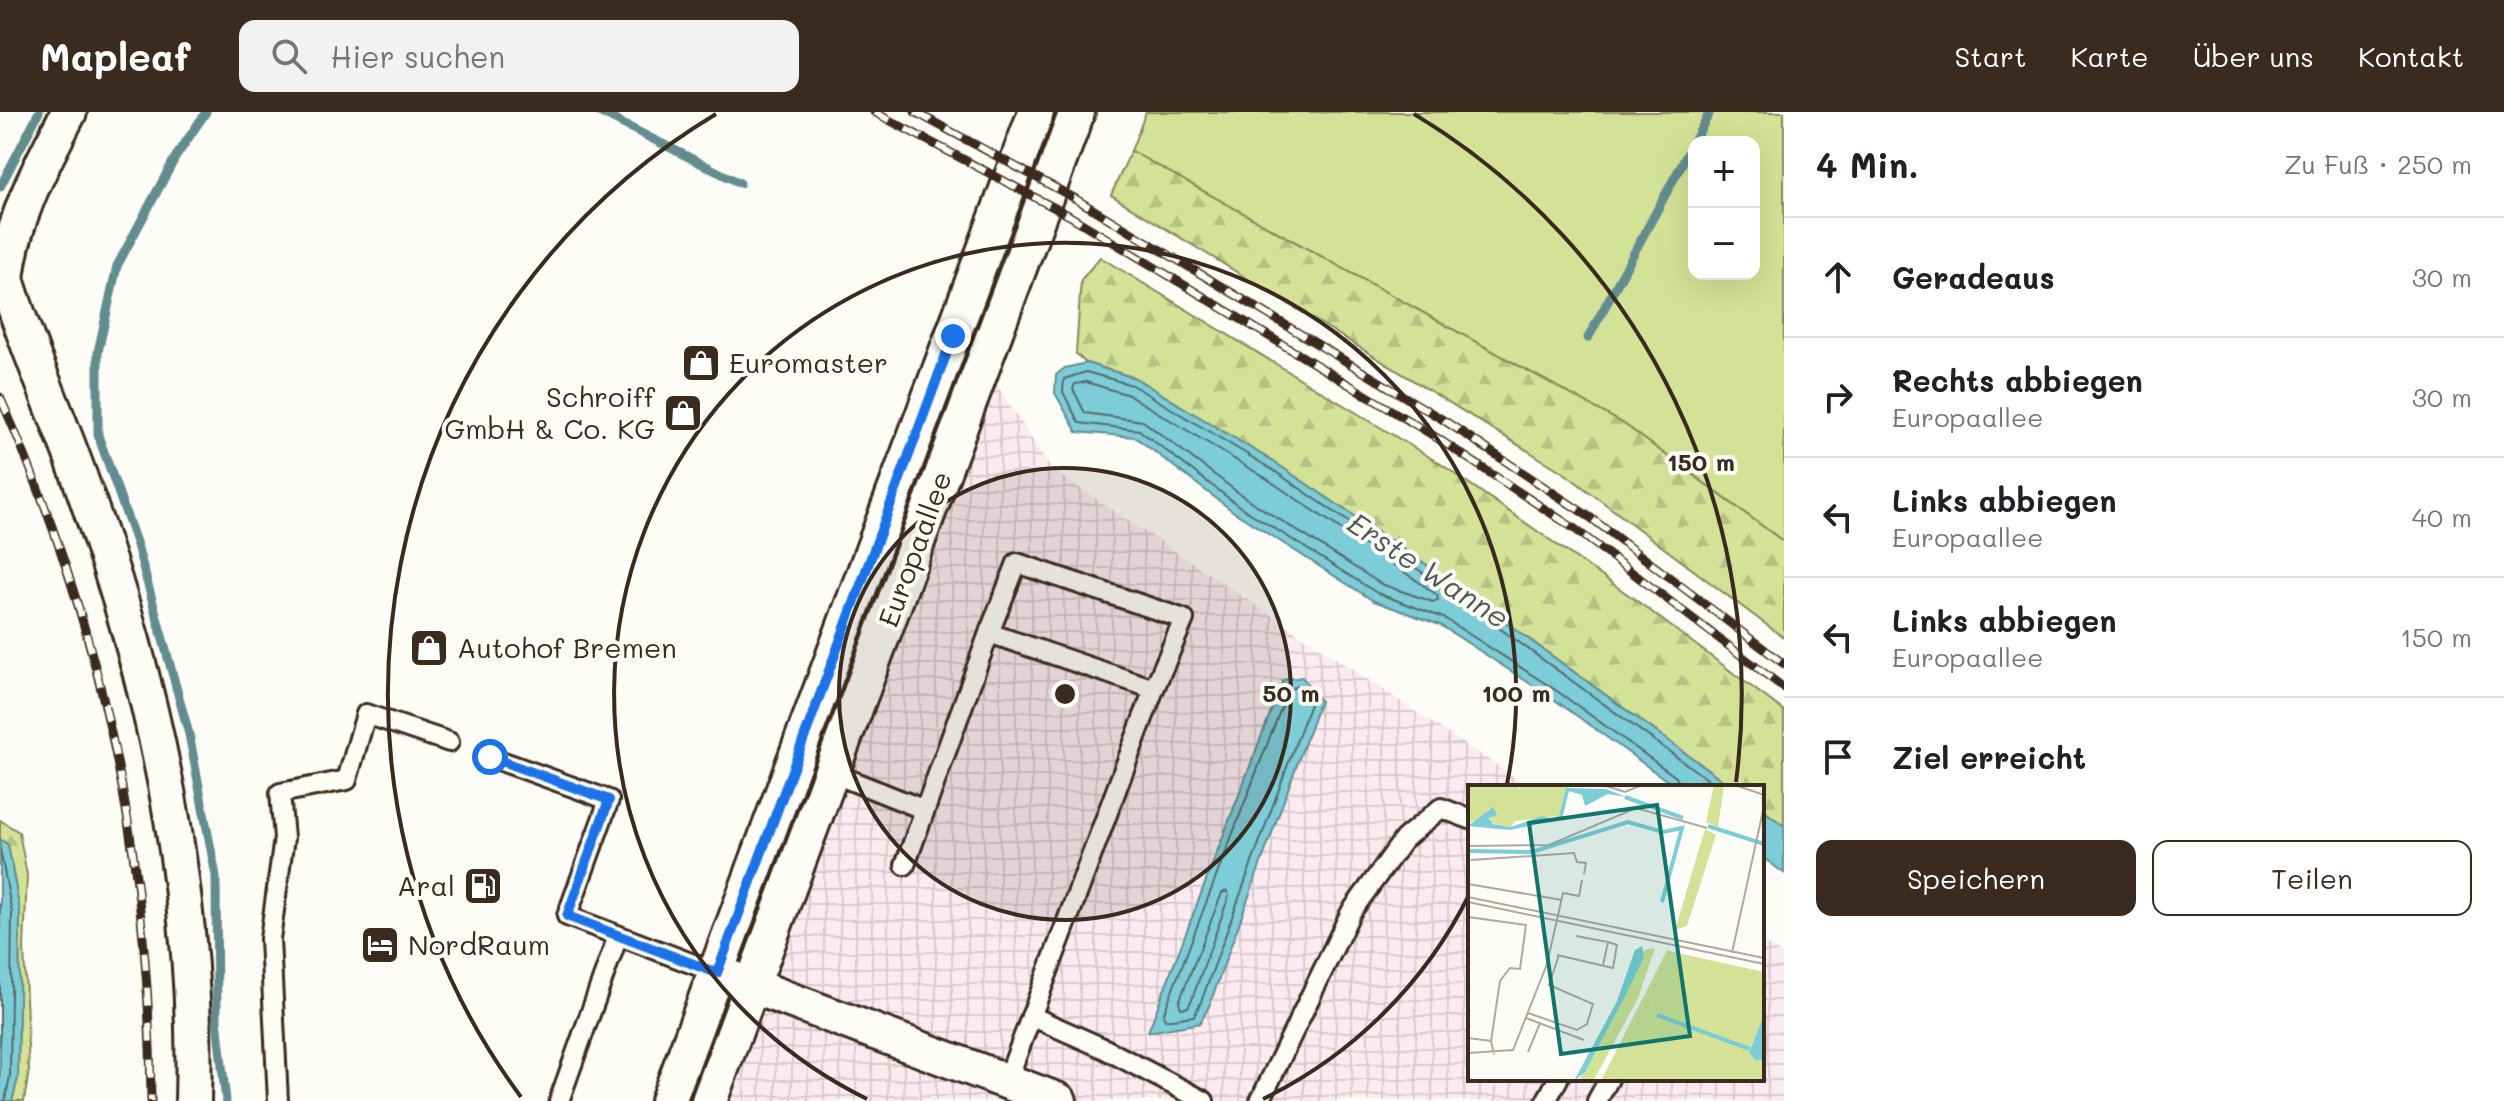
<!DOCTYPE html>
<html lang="de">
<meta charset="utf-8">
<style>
:root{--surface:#fff;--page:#f2f2f2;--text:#202124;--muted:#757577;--line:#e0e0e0;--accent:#3b2a1e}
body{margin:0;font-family:Mali,sans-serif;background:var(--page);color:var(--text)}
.controls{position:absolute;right:24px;top:24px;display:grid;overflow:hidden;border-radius:16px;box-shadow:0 8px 32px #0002}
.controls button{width:72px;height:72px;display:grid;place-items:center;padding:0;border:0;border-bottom:2px solid var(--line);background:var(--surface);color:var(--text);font:40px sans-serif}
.stop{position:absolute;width:24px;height:24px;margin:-18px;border:6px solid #1a73e8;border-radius:50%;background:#fff}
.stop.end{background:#1a73e8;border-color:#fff;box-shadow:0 2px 8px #0008}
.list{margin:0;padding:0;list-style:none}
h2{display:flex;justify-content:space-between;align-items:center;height:104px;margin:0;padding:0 32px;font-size:34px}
h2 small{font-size:26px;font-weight:400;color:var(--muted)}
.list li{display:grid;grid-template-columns:52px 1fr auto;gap:24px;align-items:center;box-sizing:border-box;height:120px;padding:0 32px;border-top:2px solid var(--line)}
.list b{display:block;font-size:30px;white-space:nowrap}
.list p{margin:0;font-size:26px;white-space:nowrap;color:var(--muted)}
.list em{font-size:26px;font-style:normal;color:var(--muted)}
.actions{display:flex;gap:16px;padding:24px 32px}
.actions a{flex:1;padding:18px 0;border:2px solid var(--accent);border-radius:16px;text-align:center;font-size:28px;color:var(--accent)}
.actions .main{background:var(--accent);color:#fff}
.icon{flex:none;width:44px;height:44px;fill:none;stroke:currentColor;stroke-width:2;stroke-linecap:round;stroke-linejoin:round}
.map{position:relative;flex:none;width:1784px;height:989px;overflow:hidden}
header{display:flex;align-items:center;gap:48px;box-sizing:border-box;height:112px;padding:0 40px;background:var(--accent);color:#fff}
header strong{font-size:38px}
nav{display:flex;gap:44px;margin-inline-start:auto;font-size:28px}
.search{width:560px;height:72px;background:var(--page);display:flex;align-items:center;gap:20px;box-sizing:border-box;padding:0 28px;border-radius:16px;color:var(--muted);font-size:30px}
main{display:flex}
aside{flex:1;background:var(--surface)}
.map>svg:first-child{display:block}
.industrial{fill:url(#industrial-grid)}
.grass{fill:#d3e296;stroke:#87865a;stroke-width:2;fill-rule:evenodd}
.forest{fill:url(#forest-firs);stroke:#87865a;stroke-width:2}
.water{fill:#7dcdd9;stroke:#638c8e;stroke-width:2}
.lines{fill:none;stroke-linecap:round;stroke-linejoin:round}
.shore{stroke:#556b69;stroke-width:2}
.stream{stroke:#638c8e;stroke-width:9}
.lane-casing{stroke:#3b2a1e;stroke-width:24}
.street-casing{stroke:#3b2a1e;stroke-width:40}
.lane{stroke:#fdfcf7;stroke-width:18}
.street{stroke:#fdfcf7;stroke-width:34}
.rail-casing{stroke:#3b2a1e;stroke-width:9}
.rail{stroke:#fdfcf7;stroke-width:6;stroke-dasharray:18;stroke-linecap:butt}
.route{stroke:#1a73e8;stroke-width:10}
.ring{fill:none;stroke:#3b2a1e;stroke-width:4}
.labels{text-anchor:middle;stroke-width:8;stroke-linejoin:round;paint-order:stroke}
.poi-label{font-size:28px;fill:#3b2a1e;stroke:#fdfcf7;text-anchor:start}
.street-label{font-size:28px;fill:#3b2a1e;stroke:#fdfcf7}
.water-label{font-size:30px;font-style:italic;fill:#4f5b56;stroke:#fdfcf7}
.inset-river{fill:none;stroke:#7dcdd9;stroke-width:4}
.inset-road{fill:none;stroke:#afa8a0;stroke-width:2}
.view{fill:#0f766e;fill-opacity:0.15;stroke:#0f766e;stroke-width:4}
.inset-edge{fill:none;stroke:#3b2a1e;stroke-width:4}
.centre{fill:#3b2a1e;stroke:#fdfcf7;stroke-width:4}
.ring-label{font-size:24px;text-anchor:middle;font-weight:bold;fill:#3b2a1e;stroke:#fdfcf7;stroke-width:8;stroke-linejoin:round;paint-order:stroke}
</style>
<header>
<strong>Mapleaf</strong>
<div class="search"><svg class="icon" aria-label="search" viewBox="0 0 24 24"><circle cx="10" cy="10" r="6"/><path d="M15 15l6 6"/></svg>Hier suchen</div>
<nav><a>Start</a><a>Karte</a><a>Über uns</a><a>Kontakt</a></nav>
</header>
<main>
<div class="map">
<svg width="1784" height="989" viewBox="0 0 1784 989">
<defs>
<pattern id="industrial-grid" width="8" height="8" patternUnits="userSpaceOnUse" patternTransform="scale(2)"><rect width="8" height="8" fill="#fbebf1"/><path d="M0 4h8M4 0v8" fill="none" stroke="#d8cace"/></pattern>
<pattern id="forest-firs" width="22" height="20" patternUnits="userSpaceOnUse" patternTransform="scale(2)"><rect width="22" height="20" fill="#d3e296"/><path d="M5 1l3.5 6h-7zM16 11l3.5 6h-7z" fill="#b6c281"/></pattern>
</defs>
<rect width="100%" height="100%" fill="#fdfcf7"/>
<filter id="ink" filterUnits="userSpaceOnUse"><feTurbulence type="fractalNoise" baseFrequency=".0125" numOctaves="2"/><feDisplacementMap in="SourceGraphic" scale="16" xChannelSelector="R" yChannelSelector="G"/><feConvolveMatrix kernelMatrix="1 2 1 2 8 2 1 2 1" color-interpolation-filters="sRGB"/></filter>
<g filter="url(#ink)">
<!-- industrial -->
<path class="industrial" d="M979,245l72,112 478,318h-59v292h292v-137l22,14v145h-1083z"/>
<!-- grass -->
<path class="grass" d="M1146,0h638v430l-160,-118 -493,-273zM1694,30h60v132h-60z"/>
<!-- forest -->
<path class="forest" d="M1131,39l493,273 160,118v96l-220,-165 -453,-278z
M1100,145l344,209 189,132 151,113v115l-22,-17v-22h-30l-305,-222 -150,-101 -142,-86 -49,-15 -10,-9 5,-74z
M0,708l19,12 8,43 -3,72 5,125 -5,29h-12l6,-23 2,-166 -12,-67 -8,-6z"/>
<!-- water -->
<path class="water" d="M1086,251l49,15 142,86 150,101 305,222h-56l-124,-89 -112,-73 -66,-24 -140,-89 -99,-75 -58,-5 -22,-39 1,-18 9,-7z
M1302,565l18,24 -111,305 -9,17 -52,9 135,-352z
M1762,697l22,17v47l-22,-16z
M0,727l8,6 12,67 -2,166 -6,23h-12z"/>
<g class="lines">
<!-- shore -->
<path class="shore" d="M1086,270l43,13 138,84 149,101 21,15 1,5 -5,2 -52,-18 -137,-87 -101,-76 -58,-8 -12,-24 2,-5z
M1298,574l12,18 -109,298 -7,14 -29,4 -2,-5 125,-325z
M1680,675l-4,-10 -119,-86 -113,-73 -67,-25 -138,-87 -100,-76 -60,-7 -16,-31 1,-13 22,-7 46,13 141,85 149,102 296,215
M0,737l12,64 -2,163 -5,25
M1227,779l2,5 -37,103 -4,8 -7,1 -2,-6 43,-109z
M0,792v142"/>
<!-- stream -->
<path class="stream" d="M206,0l-31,46 -58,108 -19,86v83l39,110 52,189 27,142 1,144 9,81
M599,0l141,71
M0,75l39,-75
M1588,226l122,-226"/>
<defs>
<path id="lane" d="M989,521l28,-70 167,56 -30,70 -147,392
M490,645l119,43 -42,116 150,57
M832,661l93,37
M905,753l84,-232 165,56
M1031,904l72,32 101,53
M278,989l-8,-162 14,-101 -4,-45 67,-13 19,-66 83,28
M559,989l59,-165
M1260,989l91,-189 53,-73 37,-31 29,11
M1546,989l12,-22
M1597,989l12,-22"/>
<path id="street" d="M69,0c-28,54 -57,106 -63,167 21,70 52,136 76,205 71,197 117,406 111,617
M734,867l325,122
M668,989l368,-989
M709,989l368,-989"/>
</defs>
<!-- lane casing -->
<use href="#lane" class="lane-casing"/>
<!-- street casing -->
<use href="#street" class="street-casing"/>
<!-- lane -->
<use href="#lane" class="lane"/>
<!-- street -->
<use href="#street" class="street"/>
<defs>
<path id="rail" d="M874,0l196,104 364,220 141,93 209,159
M915,0l161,87 369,222 146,97 193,146
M0,285c101,225 150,458 151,704"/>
</defs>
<!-- rail casing -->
<use href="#rail" class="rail-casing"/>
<!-- rail -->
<use href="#rail" class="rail"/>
</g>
</g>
<g class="lines" filter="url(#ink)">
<!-- route -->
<path class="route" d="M490,645l119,43 -42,116 150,57 236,-637"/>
</g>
<!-- distance rings -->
<circle cx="1065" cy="582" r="226" fill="#3b2a1e" fill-opacity=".12"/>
<g class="ring">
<circle cx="1065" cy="582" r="226"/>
<path d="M1469 783A451 451 0 0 1 1263 987M867 987A451 451 0 1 1 1507 672"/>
<path d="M521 985A677 677 0 0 1 716 2M1414 2A677 677 0 0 1 1736 670"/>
</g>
<!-- icons -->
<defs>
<symbol id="shop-square" viewBox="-11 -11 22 22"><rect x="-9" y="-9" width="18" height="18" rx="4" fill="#3b2a1e" stroke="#fdfcf7"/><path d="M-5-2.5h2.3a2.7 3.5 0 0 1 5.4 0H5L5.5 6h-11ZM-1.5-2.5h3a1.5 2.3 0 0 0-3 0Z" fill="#fff"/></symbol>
<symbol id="fuel-square" viewBox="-11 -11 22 22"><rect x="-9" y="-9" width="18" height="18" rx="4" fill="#3b2a1e" stroke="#fdfcf7"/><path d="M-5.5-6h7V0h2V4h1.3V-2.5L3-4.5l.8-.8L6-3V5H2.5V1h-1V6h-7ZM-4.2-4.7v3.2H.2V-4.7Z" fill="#fff"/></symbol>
<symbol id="hotel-square" viewBox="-11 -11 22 22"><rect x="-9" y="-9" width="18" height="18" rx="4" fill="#3b2a1e" stroke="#fdfcf7"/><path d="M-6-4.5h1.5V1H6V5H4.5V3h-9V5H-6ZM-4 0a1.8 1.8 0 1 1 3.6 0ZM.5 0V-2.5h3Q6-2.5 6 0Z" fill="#fff"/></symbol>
</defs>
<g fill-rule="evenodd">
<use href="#shop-square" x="679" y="229" width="44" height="44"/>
<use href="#shop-square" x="661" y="279" width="44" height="44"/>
<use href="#shop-square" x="407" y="514" width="44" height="44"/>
<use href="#fuel-square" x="461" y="752" width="44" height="44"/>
<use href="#hotel-square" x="358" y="811" width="44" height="44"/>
</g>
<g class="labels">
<!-- poi labels -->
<g class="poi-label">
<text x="729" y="261">Euromaster</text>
<text x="655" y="295" text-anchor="end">Schroiff<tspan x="655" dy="32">GmbH &amp; Co. KG</tspan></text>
<text x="457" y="546">Autohof Bremen</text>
<text x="455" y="784" text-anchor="end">Aral</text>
<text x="408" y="843">NordRaum</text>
</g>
<!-- street labels -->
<g class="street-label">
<text transform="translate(915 437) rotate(-70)" y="10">Europaallee</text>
</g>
<!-- water labels -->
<g class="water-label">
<text transform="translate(1428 459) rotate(33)" y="10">Erste Wanne</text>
</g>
</g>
<!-- overview -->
<g transform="translate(1468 673)">
<rect width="296" height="296" fill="#fdfcf7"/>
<path d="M205,167l91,20v42l-15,39 6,7h9v21h-150l32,-60z" fill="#d3e296"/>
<path d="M0,0h49l2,5 1,-5h58l-12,3 -7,28 -44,5 -4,6 -20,-4 -1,-15 -10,12 -12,2zM246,0h10l-6,42 -12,-5zM237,44l11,6 -29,91 -12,4zM187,163l-17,50 -36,67 -9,16h-14l65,-131zM199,165l6,2 -27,69 -32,60h-13z" fill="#d3e296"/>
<path d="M98,3l40,1 20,8 -18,-3 -23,12 -3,-11 -13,-4 -7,28 -52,11 -42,-4 25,-19 4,8 -8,3 4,6 18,3 31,-11 10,3 7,-3zM174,161l2,11 -20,41 -39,74 -11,9 43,-80 18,-51zM296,229v46h-9l-6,-7z" fill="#7dcdd9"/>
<path class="inset-river" d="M157,12l58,21M240,41l56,18M0,66l64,1 96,-30 35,10 19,-4 -20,74M189,230l93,34"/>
<path class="inset-road" d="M135,0l22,7 17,-7M267,0l29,10M0,61l81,-1 87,-37 71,20M3,75l103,-7 3,9 9,1 -2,11M0,99l94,16M0,112l296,61M0,117l296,62M0,132l58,8 -6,44 -10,-1 -10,13 -9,60M108,151l32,6 -5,23M264,168l32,-147M89,170l56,13 4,-23 -9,-3M60,228l49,17 10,-6 6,-20 -44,-19 10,-30M58,233l58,22M0,253l23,3 3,13M60,267l12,-29M0,268l45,-3 34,-86 16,-71 16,3 3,-16"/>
<path class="view" d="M189,20l33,231 -129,18 -32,-231z"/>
<rect width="296" height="296" class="inset-edge"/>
</g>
<circle cx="1065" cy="582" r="12" class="centre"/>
<g class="ring-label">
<text x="1701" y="359">150 m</text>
<text x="1291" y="590">50 m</text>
<text x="1516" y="590">100 m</text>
</g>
</svg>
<div class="controls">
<button>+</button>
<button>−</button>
</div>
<div class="stop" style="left:490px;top:645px"></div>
<div class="stop end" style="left:953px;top:224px"></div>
</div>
<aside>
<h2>4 Min.<small>Zu Fuß · 250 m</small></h2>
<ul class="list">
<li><svg class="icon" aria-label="ahead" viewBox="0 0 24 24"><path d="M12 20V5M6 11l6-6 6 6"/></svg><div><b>Geradeaus</b></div><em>30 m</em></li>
<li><svg class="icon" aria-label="right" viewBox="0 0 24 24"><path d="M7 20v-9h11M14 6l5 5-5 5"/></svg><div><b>Rechts abbiegen</b><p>Europaallee</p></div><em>30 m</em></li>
<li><svg class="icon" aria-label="left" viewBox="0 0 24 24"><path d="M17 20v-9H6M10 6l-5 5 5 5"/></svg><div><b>Links abbiegen</b><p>Europaallee</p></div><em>40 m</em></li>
<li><svg class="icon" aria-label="left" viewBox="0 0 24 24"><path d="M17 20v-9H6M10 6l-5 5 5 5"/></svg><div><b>Links abbiegen</b><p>Europaallee</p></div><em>150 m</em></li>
<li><svg class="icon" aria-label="arrive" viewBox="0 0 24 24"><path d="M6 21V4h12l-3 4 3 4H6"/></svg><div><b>Ziel erreicht</b></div></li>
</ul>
<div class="actions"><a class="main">Speichern</a><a>Teilen</a></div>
</aside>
</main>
